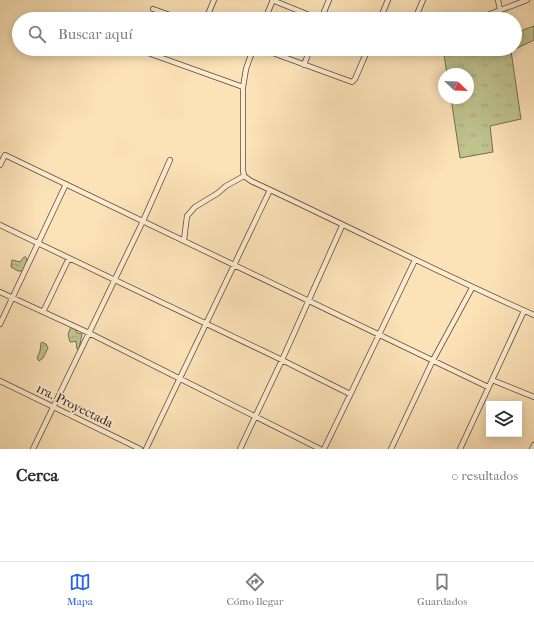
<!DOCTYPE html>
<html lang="es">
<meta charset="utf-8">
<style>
:root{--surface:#fff;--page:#f7f7f7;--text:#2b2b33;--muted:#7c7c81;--line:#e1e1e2;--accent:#2563eb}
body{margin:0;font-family:"IM FELL French Canon",serif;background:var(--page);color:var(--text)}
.controls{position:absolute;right:12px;bottom:12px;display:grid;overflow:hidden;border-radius:0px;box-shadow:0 2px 10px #0003}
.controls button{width:36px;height:36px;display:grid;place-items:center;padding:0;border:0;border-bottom:1px solid var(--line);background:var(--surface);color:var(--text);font:20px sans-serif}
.compass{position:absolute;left:438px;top:68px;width:36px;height:36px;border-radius:50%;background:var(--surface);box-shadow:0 2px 10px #0003;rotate:113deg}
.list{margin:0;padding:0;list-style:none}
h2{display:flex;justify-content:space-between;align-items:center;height:52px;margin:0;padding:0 16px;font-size:17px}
h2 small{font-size:13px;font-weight:400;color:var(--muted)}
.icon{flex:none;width:22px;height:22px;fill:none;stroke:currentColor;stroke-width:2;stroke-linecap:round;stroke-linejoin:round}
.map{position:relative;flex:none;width:534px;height:449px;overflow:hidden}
.search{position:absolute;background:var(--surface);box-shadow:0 2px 10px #0003;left:12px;right:12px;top:12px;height:44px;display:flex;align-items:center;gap:10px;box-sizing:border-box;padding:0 14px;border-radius:22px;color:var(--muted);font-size:15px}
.sheet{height:112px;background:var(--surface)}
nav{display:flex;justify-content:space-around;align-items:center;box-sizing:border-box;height:56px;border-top:1px solid var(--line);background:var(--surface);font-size:11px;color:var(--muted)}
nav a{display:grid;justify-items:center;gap:2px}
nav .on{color:var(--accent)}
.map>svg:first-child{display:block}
.forest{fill:url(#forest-crowns);stroke:#746e4f}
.park{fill:url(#park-tufts);stroke:#746e4f}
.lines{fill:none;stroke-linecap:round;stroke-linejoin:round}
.minor-casing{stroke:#5d4a3a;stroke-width:6}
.minor{stroke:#fdecd0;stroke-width:4.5}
.labels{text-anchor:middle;stroke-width:3.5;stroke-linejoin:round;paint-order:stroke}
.street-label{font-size:13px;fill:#281810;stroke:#fdecd0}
</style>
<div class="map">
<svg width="534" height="449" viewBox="0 0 534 449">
<defs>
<pattern id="forest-crowns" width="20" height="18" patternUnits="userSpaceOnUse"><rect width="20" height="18" fill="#bfc38e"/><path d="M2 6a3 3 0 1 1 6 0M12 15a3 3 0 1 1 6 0" fill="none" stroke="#a4a779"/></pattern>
<pattern id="park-tufts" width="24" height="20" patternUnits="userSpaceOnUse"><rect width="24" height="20" fill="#bfc38e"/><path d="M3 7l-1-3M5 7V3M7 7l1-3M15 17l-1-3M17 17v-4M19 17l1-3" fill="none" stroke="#a4a779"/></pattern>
</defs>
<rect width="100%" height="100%" fill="#fce2b7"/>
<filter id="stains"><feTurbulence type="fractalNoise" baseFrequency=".005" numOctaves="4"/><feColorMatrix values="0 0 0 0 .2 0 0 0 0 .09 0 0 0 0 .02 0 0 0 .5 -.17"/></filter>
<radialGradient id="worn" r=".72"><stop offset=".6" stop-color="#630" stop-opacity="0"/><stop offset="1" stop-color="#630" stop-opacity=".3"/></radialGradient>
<!-- forest -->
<path class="forest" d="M24,257h2l1,4 -4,10h-5l-7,-4 1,-7 8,2z
M71,327h4l2,6 5,1 -3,15h-2l-1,-8 -4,1h-2l-2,-8z
M42,342l4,2 2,4 -5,10 -4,3 -2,-3 3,-7 1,-8z"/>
<!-- park -->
<path class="park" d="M534,26v14l-19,9v-16z
M443,49h71l-3,2 10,68 -31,7 3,26 -33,6 -9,-60h17v-24h-21z"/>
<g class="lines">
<defs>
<path id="minor" d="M272,0l47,19
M498,0l2,10
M153,9l28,10
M206,19l8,-19
M265,19l8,-19
M321,19l8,-19
M380,19l8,-19
M415,19l8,-19
M477,19l50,-19
M137,49l106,38
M262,49l90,33 3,-3 13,-30
M304,65l6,-16
M0,165l5,-10 483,232
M244,176l7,5c95,44 188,92 283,134
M0,225l282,135 68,34
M184,240l3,-24 8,-9 23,-14 8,-7 18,-10 -1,-6v-83l3,-18 7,-20
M0,292l89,41 231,116
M43,312l26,-54
M0,324l66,-140
M492,380l42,17
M0,381l140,68
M33,449l110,-228 27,-61
M146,449l124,-259
M240,449l42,-89 60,-134
M324,449l91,-189
M391,449l42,-89 39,-72
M460,449l64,-138
M532,449l2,-4"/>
</defs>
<!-- minor casing -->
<use href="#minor" class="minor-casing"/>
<!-- minor -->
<use href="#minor" class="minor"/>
</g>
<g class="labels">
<!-- street labels -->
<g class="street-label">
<text transform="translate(75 405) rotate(26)" y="5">1ra. Proyectada</text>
</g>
</g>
<rect width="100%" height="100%" filter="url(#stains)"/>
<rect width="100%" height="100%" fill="url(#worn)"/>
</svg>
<div class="controls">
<button><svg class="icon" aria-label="layers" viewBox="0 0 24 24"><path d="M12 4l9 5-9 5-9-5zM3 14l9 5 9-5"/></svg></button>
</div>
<svg class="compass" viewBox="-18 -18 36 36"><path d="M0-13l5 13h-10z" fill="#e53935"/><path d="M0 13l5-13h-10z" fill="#7c7c81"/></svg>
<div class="search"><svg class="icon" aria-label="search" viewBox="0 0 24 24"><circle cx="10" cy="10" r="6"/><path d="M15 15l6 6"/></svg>Buscar aquí</div>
</div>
<section class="sheet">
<h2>Cerca<small>0 resultados</small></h2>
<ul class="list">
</ul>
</section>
<nav>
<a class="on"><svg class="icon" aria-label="map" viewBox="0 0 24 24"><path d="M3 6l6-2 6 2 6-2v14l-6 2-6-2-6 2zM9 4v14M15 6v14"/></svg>Mapa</a>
<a><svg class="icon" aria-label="directions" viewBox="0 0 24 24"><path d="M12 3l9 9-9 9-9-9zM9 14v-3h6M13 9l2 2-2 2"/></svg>Cómo llegar</a>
<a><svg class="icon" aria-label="saved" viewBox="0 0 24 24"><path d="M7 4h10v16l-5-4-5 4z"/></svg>Guardados</a>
</nav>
